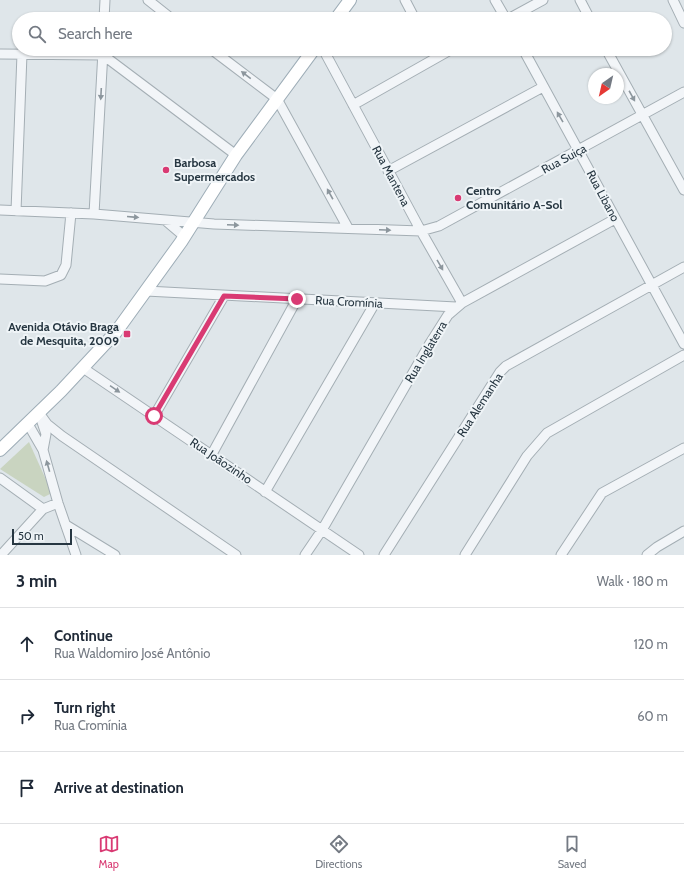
<!DOCTYPE html>
<meta charset="utf-8">
<style>
:root{--surface:#fff;--page:#f6f6f7;--text:#1f2937;--muted:#747a83;--line:#e0e1e3;--accent:#d93a73}
body{margin:0;font-family:Cabin,sans-serif;background:var(--page);color:var(--text)}
.compass{position:absolute;left:588px;top:68px;width:36px;height:36px;border-radius:50%;background:var(--surface);box-shadow:0 1px 3px #0004;rotate:214deg}
.scale{position:absolute;left:12px;bottom:10px;width:60px;box-sizing:border-box;padding-left:4px;border:2px solid #273742;border-top:0;font-size:11px;line-height:14px;white-space:nowrap;color:#273742;-webkit-text-stroke:3px #eff4f7;paint-order:stroke}
.stop{position:absolute;width:12px;height:12px;margin:-9px;border:3px solid #d93a73;border-radius:50%;background:#fff}
.stop.end{background:#d93a73;border-color:#fff;box-shadow:0 1px 4px #0008}
.list{margin:0;padding:0;list-style:none}
h2{display:flex;justify-content:space-between;align-items:center;height:52px;margin:0;padding:0 16px;font-size:17px}
h2 small{font-size:13px;font-weight:400;color:var(--muted)}
.list li{display:grid;grid-template-columns:26px 1fr auto;gap:12px;align-items:center;box-sizing:border-box;height:72px;padding:0 16px;border-top:1px solid var(--line)}
.list b{display:block;font-size:15px;white-space:nowrap}
.list p{margin:0;font-size:13px;white-space:nowrap;color:var(--muted)}
.list em{font-size:13px;font-style:normal;color:var(--muted)}
.icon{flex:none;width:22px;height:22px;fill:none;stroke:currentColor;stroke-width:2;stroke-linecap:round;stroke-linejoin:round}
.map{position:relative;flex:none;width:684px;height:555px;overflow:hidden}
.search{position:absolute;background:var(--surface);box-shadow:0 1px 3px #0004;left:12px;right:12px;top:12px;height:44px;display:flex;align-items:center;gap:10px;box-sizing:border-box;padding:0 14px;border-radius:22px;color:var(--muted);font-size:15px}
.sheet{height:268px;background:var(--surface)}
nav{display:flex;justify-content:space-around;align-items:center;box-sizing:border-box;height:56px;border-top:1px solid var(--line);background:var(--surface);font-size:11px;color:var(--muted)}
nav a{display:grid;justify-items:center;gap:2px}
nav .on{color:var(--accent)}
.map>svg:first-child{display:block}
.green{fill:#c9d4c0}
.lines{fill:none;stroke-linecap:round;stroke-linejoin:round}
.minor-casing{stroke:#a4aeb4;stroke-width:11}
.major-casing{stroke:#9eadb7;stroke-width:14}
.minor{stroke:#f2f5f8;stroke-width:9}
.major{stroke:#fff;stroke-width:12}
.oneway{fill:#8c969d}
.route{stroke:#d93a73;stroke-width:5}
.poi-dot{fill:#d93a73;stroke:#eff4f7;stroke-width:1.5}
.labels{text-anchor:middle;stroke-width:4;stroke-linejoin:round;paint-order:stroke}
.street-label{font-size:12px;fill:#273742;stroke:#eff4f7}
.poi-label{font-size:12px;font-weight:bold;fill:#273742;stroke:#eff4f7;text-anchor:start}
</style>
<div class="map">
<svg width="684" height="555" viewBox="0 0 684 555">
<rect width="100%" height="100%" fill="#dfe6ea"/>
<!-- green -->
<path class="green" d="M29,442l23,51 -8,4 -44,-28z"/>
<g class="lines">
<defs>
<path id="minor" d="M148,0l24,19
M405,0l10,19
M495,0l11,19
M580,0l10,19
M673,0l11,23
M104,19l1,-19
M508,19l35,-19
M211,49l66,50 71,129
M323,49l98,182 41,72
M523,49l161,295
M606,49l78,141
M0,54l103,1
M103,55l133,100
M353,105l99,-56
M388,171l155,-84
M0,210l94,4 120,10 207,7 18,-5 245,-134
M16,211l6,-157
M94,214l9,-163
M165,220l20,17
M0,279l45,2 16,-6 5,-10 5,-52
M146,291l310,16
M83,368l276,187
M39,413l8,11 15,12 174,119
M154,416l70,-120
M41,419l5,15 -3,16
M28,424l15,26 15,53 18,52
M212,454l85,-155
M0,478l43,31
M265,492l110,-189
M66,525l49,30
M1,555l42,-46 15,-6
M305,555l17,-25 107,-185 19,-30 14,-12 153,-84
M384,555l116,-183 6,-6 178,-99
M465,555l62,-99 20,-23 137,-78
M561,555l41,-62 82,-45
M647,555l10,-8 27,-16"/>
<path id="major" d="M336,19l14,-19
M0,450l61,-59 55,-59 65,-90 55,-87 78,-106"/>
</defs>
<!-- minor casing -->
<use href="#minor" class="minor-casing"/>
<!-- major casing -->
<use href="#major" class="major-casing"/>
<!-- minor -->
<use href="#minor" class="minor"/>
<!-- major -->
<use href="#major" class="major"/>
</g>
<!-- one-way arrows -->
<defs><path id="oneway-solid" d="M-6-.8H1V-3.2L6.5 0L1 3.2V.8H-6Z"/></defs>
<g class="oneway">
<use href="#oneway-solid" transform="translate(246 75) rotate(-143)"/>
<use href="#oneway-solid" transform="translate(101 94) rotate(93)"/>
<use href="#oneway-solid" transform="translate(632 96) rotate(61)"/>
<use href="#oneway-solid" transform="translate(560 117) rotate(-120)"/>
<use href="#oneway-solid" transform="translate(330 194) rotate(-119)"/>
<use href="#oneway-solid" transform="translate(133 217) rotate(5)"/>
<use href="#oneway-solid" transform="translate(233 225) rotate(2)"/>
<use href="#oneway-solid" transform="translate(385 230) rotate(3)"/>
<use href="#oneway-solid" transform="translate(440 265) rotate(60)"/>
<use href="#oneway-solid" transform="translate(115 389) rotate(34)"/>
<use href="#oneway-solid" transform="translate(48 466) rotate(-106)"/>
</g>
<g class="lines">
<!-- route -->
<path class="route" d="M154,416l70,-120 73,3"/>
</g>
<!-- markers -->
<g class="poi-dot">
<circle cx="166" cy="170" r="4"/>
<circle cx="458" cy="198" r="4"/>
<rect x="123" y="330" width="8" height="8" rx="2"/>
</g>
<g class="labels">
<!-- street labels -->
<g class="street-label">
<text transform="translate(564 159) rotate(-28)" y="4">Rua Suiça</text>
<text transform="translate(391 176) rotate(62)" y="4">Rua Mantena</text>
<text transform="translate(603 196) rotate(62)" y="4">Rua Libano</text>
<text transform="translate(349 302) rotate(3)" y="4">Rua Cromínia</text>
<text transform="translate(426 352) rotate(-59)" y="4">Rua Inglaterra</text>
<text transform="translate(480 405) rotate(-57)" y="4">Rua Alemanha</text>
<text transform="translate(221 461) rotate(34)" y="4">Rua Joãozinho</text>
</g>
<!-- poi labels -->
<g class="poi-label">
<text x="174" y="167">Barbosa<tspan x="174" dy="14">Supermercados</tspan></text>
<text x="466" y="195">Centro<tspan x="466" dy="14">Comunitário A-Sol</tspan></text>
<text x="119" y="331" text-anchor="end">Avenida Otávio Braga<tspan x="119" dy="14">de Mesquita, 2009</tspan></text>
</g>
</g>
</svg>
<svg class="compass" viewBox="-18 -18 36 36"><path d="M0-13l5 13h-10z" fill="#e53935"/><path d="M0 13l5-13h-10z" fill="#747a83"/></svg>
<div class="scale">50 m</div>
<div class="stop" style="left:154px;top:416px"></div>
<div class="stop end" style="left:297px;top:299px"></div>
<div class="search"><svg class="icon" aria-label="search" viewBox="0 0 24 24"><circle cx="10" cy="10" r="6"/><path d="M15 15l6 6"/></svg>Search here</div>
</div>
<section class="sheet">
<h2>3 min<small>Walk · 180 m</small></h2>
<ul class="list">
<li><svg class="icon" aria-label="ahead" viewBox="0 0 24 24"><path d="M12 20V5M6 11l6-6 6 6"/></svg><div><b>Continue</b><p>Rua Waldomiro José Antônio</p></div><em>120 m</em></li>
<li><svg class="icon" aria-label="right" viewBox="0 0 24 24"><path d="M7 20v-9h11M14 6l5 5-5 5"/></svg><div><b>Turn right</b><p>Rua Cromínia</p></div><em>60 m</em></li>
<li><svg class="icon" aria-label="arrive" viewBox="0 0 24 24"><path d="M6 21V4h12l-3 4 3 4H6"/></svg><div><b>Arrive at destination</b></div></li>
</ul>
</section>
<nav>
<a class="on"><svg class="icon" aria-label="map" viewBox="0 0 24 24"><path d="M3 6l6-2 6 2 6-2v14l-6 2-6-2-6 2zM9 4v14M15 6v14"/></svg>Map</a>
<a><svg class="icon" aria-label="directions" viewBox="0 0 24 24"><path d="M12 3l9 9-9 9-9-9zM9 14v-3h6M13 9l2 2-2 2"/></svg>Directions</a>
<a><svg class="icon" aria-label="saved" viewBox="0 0 24 24"><path d="M7 4h10v16l-5-4-5 4z"/></svg>Saved</a>
</nav>
